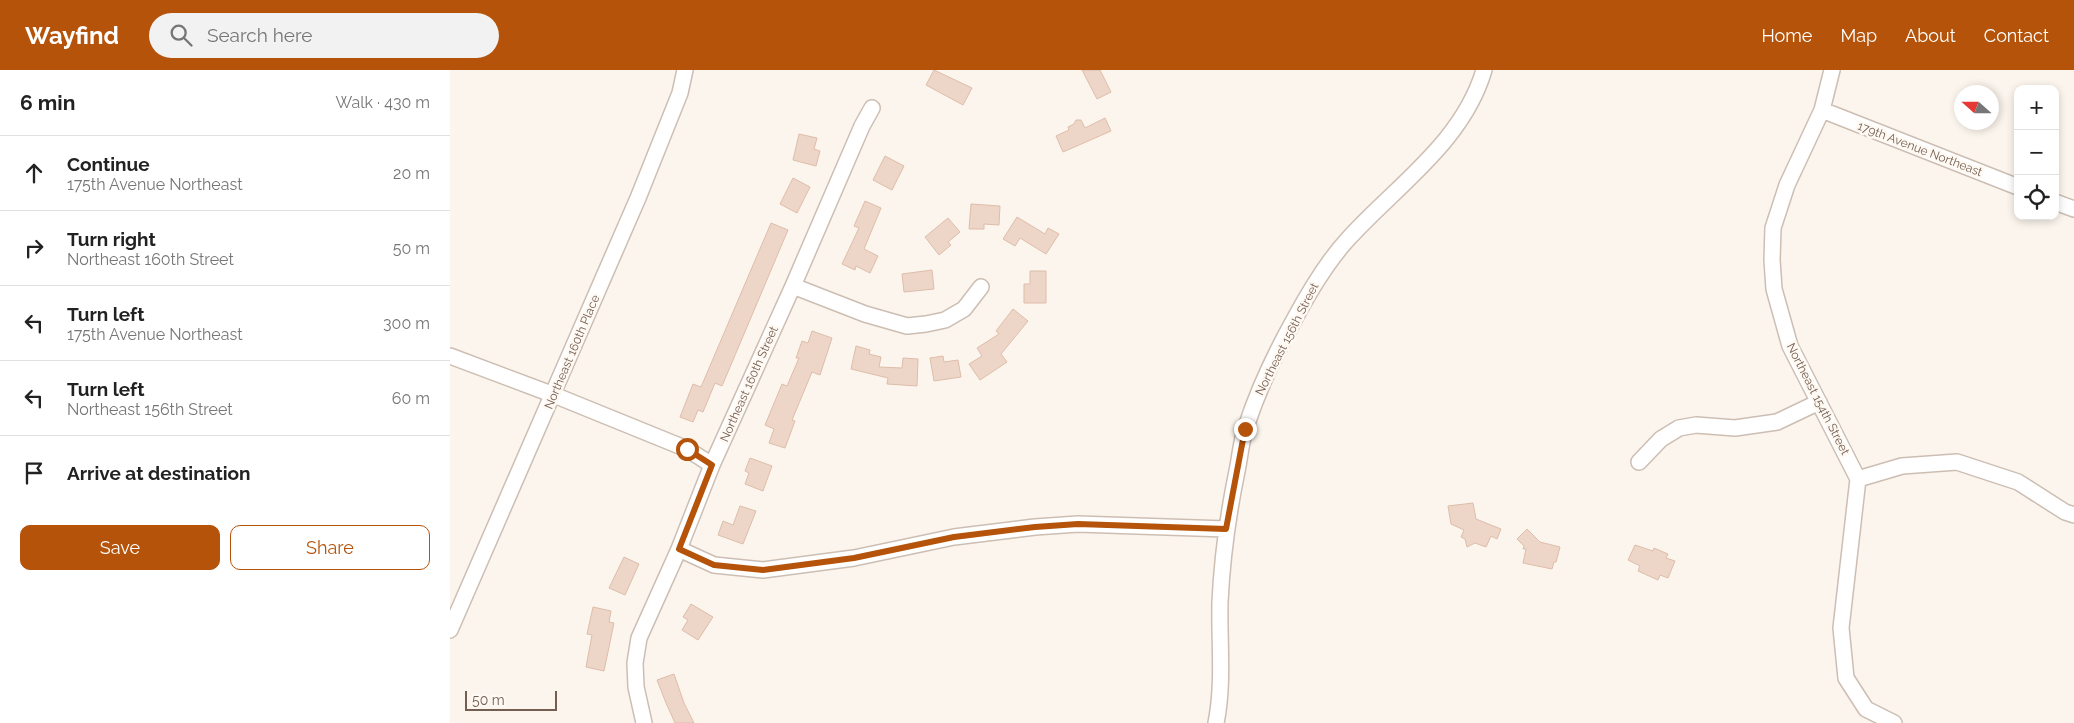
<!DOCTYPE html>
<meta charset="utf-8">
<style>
:root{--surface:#fff;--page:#f2f2f2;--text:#222;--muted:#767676;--line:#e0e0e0;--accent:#b45309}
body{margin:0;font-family:Raleway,sans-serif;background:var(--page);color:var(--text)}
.controls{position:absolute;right:15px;top:15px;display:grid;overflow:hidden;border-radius:10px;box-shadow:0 2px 8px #0003}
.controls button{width:45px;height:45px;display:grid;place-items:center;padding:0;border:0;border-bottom:1px solid var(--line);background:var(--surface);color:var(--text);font:25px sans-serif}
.compass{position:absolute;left:1504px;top:15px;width:45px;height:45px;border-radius:50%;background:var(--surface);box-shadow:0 2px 8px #0003;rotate:291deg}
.scale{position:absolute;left:15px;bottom:12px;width:92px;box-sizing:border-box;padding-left:5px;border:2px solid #745e51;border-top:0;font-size:14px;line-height:18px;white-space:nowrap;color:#745e51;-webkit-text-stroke:4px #fef9f3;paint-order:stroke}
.stop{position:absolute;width:15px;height:15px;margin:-11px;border:4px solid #b45309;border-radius:50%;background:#fff}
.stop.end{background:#b45309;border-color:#fff;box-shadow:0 1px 5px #0008}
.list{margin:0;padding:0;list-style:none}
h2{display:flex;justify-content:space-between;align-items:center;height:65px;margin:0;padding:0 20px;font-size:21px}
h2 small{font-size:16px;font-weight:400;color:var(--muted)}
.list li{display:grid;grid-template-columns:32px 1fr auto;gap:15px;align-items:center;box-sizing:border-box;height:75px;padding:0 20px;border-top:1px solid var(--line)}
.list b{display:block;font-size:19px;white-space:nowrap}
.list p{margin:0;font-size:16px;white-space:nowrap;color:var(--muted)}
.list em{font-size:16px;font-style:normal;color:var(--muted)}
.actions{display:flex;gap:10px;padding:15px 20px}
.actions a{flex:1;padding:11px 0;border:1px solid var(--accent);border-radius:10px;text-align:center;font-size:18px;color:var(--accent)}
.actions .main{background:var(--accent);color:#fff}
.icon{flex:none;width:28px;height:28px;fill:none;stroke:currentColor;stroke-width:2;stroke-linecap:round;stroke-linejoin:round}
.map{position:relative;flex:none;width:1624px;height:653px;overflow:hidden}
header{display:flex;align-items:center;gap:30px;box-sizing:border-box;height:70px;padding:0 25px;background:var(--accent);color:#fff}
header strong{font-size:24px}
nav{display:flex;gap:28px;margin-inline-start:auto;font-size:18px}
.search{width:350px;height:45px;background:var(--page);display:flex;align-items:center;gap:12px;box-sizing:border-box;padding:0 18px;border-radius:28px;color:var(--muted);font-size:19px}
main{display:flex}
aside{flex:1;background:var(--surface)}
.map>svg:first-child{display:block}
.building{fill:#edd6c7;stroke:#debda9}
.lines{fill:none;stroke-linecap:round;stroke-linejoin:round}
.minor-casing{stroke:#cdbeb3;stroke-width:18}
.minor{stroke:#fff;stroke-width:15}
.route{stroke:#b45309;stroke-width:6}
.labels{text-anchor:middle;stroke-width:5;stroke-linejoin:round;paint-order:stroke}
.street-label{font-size:12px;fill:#745e51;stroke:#fef9f3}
</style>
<header>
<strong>Wayfind</strong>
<div class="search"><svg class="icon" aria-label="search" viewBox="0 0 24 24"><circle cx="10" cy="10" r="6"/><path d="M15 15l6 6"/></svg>Search here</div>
<nav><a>Home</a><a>Map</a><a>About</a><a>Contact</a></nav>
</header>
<main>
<aside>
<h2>6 min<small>Walk · 430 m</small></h2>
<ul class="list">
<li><svg class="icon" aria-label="ahead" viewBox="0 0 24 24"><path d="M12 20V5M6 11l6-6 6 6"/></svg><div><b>Continue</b><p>175th Avenue Northeast</p></div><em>20 m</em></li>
<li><svg class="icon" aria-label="right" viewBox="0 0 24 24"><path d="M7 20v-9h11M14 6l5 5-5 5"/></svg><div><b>Turn right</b><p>Northeast 160th Street</p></div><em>50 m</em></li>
<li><svg class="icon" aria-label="left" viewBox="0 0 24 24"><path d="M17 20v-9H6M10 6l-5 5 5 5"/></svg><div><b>Turn left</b><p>175th Avenue Northeast</p></div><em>300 m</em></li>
<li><svg class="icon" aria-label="left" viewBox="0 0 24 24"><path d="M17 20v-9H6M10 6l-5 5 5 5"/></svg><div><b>Turn left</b><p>Northeast 156th Street</p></div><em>60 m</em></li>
<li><svg class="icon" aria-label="arrive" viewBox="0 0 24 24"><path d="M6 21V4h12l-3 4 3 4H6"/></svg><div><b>Arrive at destination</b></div></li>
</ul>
<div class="actions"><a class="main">Save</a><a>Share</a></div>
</aside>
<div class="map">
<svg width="1624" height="653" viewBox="0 0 1624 653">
<rect width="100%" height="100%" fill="#fbf5ed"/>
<!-- building -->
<path class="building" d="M484,0l38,18 -9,17 -37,-20z
M632,0h18l11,22 -14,7z
M655,48l6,13 -48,21 -7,-16 13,-6 -1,-3 6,-3 2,-4h5l4,8z
M349,64l18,4 -3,11 6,2 -4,15 -23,-6z
M435,86l19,10 -12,24 -19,-10z
M343,108l17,9 -13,26 -17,-9z
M415,131l16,7 -17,41 14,7 -8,17 -14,-7 -1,4 -13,-6 17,-36 -5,-2z
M521,134l29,2 -1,19 -15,-1v5h-15z
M567,147l28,17 3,-6 11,6 -13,20 -26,-16 -5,8 -12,-7z
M498,148l12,14 -12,10 3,3 -12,10 -14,-18z
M321,153l17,7 -66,156 -7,-3 -12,29 -5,-2 -5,12 -13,-5 13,-33 8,3z
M482,200l2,19 -30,3 -2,-18z
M580,201h16v32h-22v-19h6z
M563,239l15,12 -27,33 6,8 -27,18 -11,-16 13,-8 -5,-8 22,-14 -3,-3z
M362,261l20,7 -12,37 -8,-3 -20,48 3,1 -10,27 -16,-5 5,-14 -9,-4 17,-41 5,2 12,-28h-3l6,-17 6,2z
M406,276l14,4 -1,4 12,3 -2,10 23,1 1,-10 15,1 -1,27 -30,-2 1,-6 -37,-9z
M493,286l1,6 14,-2 3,17 -27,4 -4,-23z
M300,388l22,8 -9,25 -18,-7 4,-11 -4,-2z
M1023,433l3,16 25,10 -4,10 -6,-3 -5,11 -11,-4 -8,4 -2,-8 -4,-2 3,-7 -13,-6 -3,-18z
M290,436l16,5 -13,33 -25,-9 5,-14 10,4z
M1077,459l13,13 20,5 -4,15h-2l-2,7 -29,-6 3,-14h-3l1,-3 -7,-7z
M1185,475l18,6 1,-3 14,6 -2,4 9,3 -7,17 -8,-3 -2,5 -20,-9 2,-5 -12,-6z
M174,487l15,7 -14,31 -16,-7z
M241,534l22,13 -15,23 -16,-10 6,-10 -5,-3z
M143,537l18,4 -2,11 5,1 -10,48 -18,-4 6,-32 -5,-1z
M224,604l10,29 10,20h-19l-9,-20 -9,-23z"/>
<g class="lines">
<defs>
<path id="minor" d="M1382,0l-10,40 -35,75 -14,43 -1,32 2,29 16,57 68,133 -17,149 5,50 20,31 28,14
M1372,40l196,77
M1605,132l19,7
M343,216l72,28 42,12 19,-2 19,-4 19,-11 17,-22
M0,286l104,39 133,54 25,16
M1189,392l22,-23 18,-11 17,-3 39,3 42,-6 42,-20
M1408,409l44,-13 55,-4 61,20 47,30 9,3
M229,479l35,16 49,5 91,-12 100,-21 81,-10 43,-3 148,5
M0,560l188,-432 42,-105 5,-23
M194,653l-8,-36 -1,-24 4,-25 40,-89 33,-84 81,-179 69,-160 10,-18
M766,653c8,-40 3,-81 4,-121 2,-44 8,-87 17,-131 3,-14 4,-30 9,-44 12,-37 29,-73 48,-107 15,-28 32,-57 54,-81 48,-53 115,-97 136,-169"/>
</defs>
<!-- minor casing -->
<use href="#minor" class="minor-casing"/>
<!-- minor -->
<use href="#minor" class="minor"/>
</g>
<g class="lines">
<!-- route -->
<path class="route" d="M237,379l25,16 -33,84 35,16 49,5 91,-12 100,-21 81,-10 43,-3 148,5 19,-100"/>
</g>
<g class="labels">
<!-- street labels -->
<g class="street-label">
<text transform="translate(1470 79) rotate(21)" y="4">179th Avenue Northeast</text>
<text transform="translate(837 269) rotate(-63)" y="4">Northeast 156th Street</text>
<text transform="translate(122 282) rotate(-67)" y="4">Northeast 160th Place</text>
<text transform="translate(299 314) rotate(-66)" y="4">Northeast 160th Street</text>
<text transform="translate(1368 329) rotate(63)" y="4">Northeast 154th Street</text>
</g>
</g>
</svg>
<div class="controls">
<button>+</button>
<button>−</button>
<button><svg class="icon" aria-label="locate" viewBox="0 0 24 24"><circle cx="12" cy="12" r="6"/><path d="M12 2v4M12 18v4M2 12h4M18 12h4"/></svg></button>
</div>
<svg class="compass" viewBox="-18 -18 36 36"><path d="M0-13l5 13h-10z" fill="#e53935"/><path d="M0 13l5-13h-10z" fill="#767676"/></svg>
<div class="scale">50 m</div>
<div class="stop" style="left:237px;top:379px"></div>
<div class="stop end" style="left:795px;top:359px"></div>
</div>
</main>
